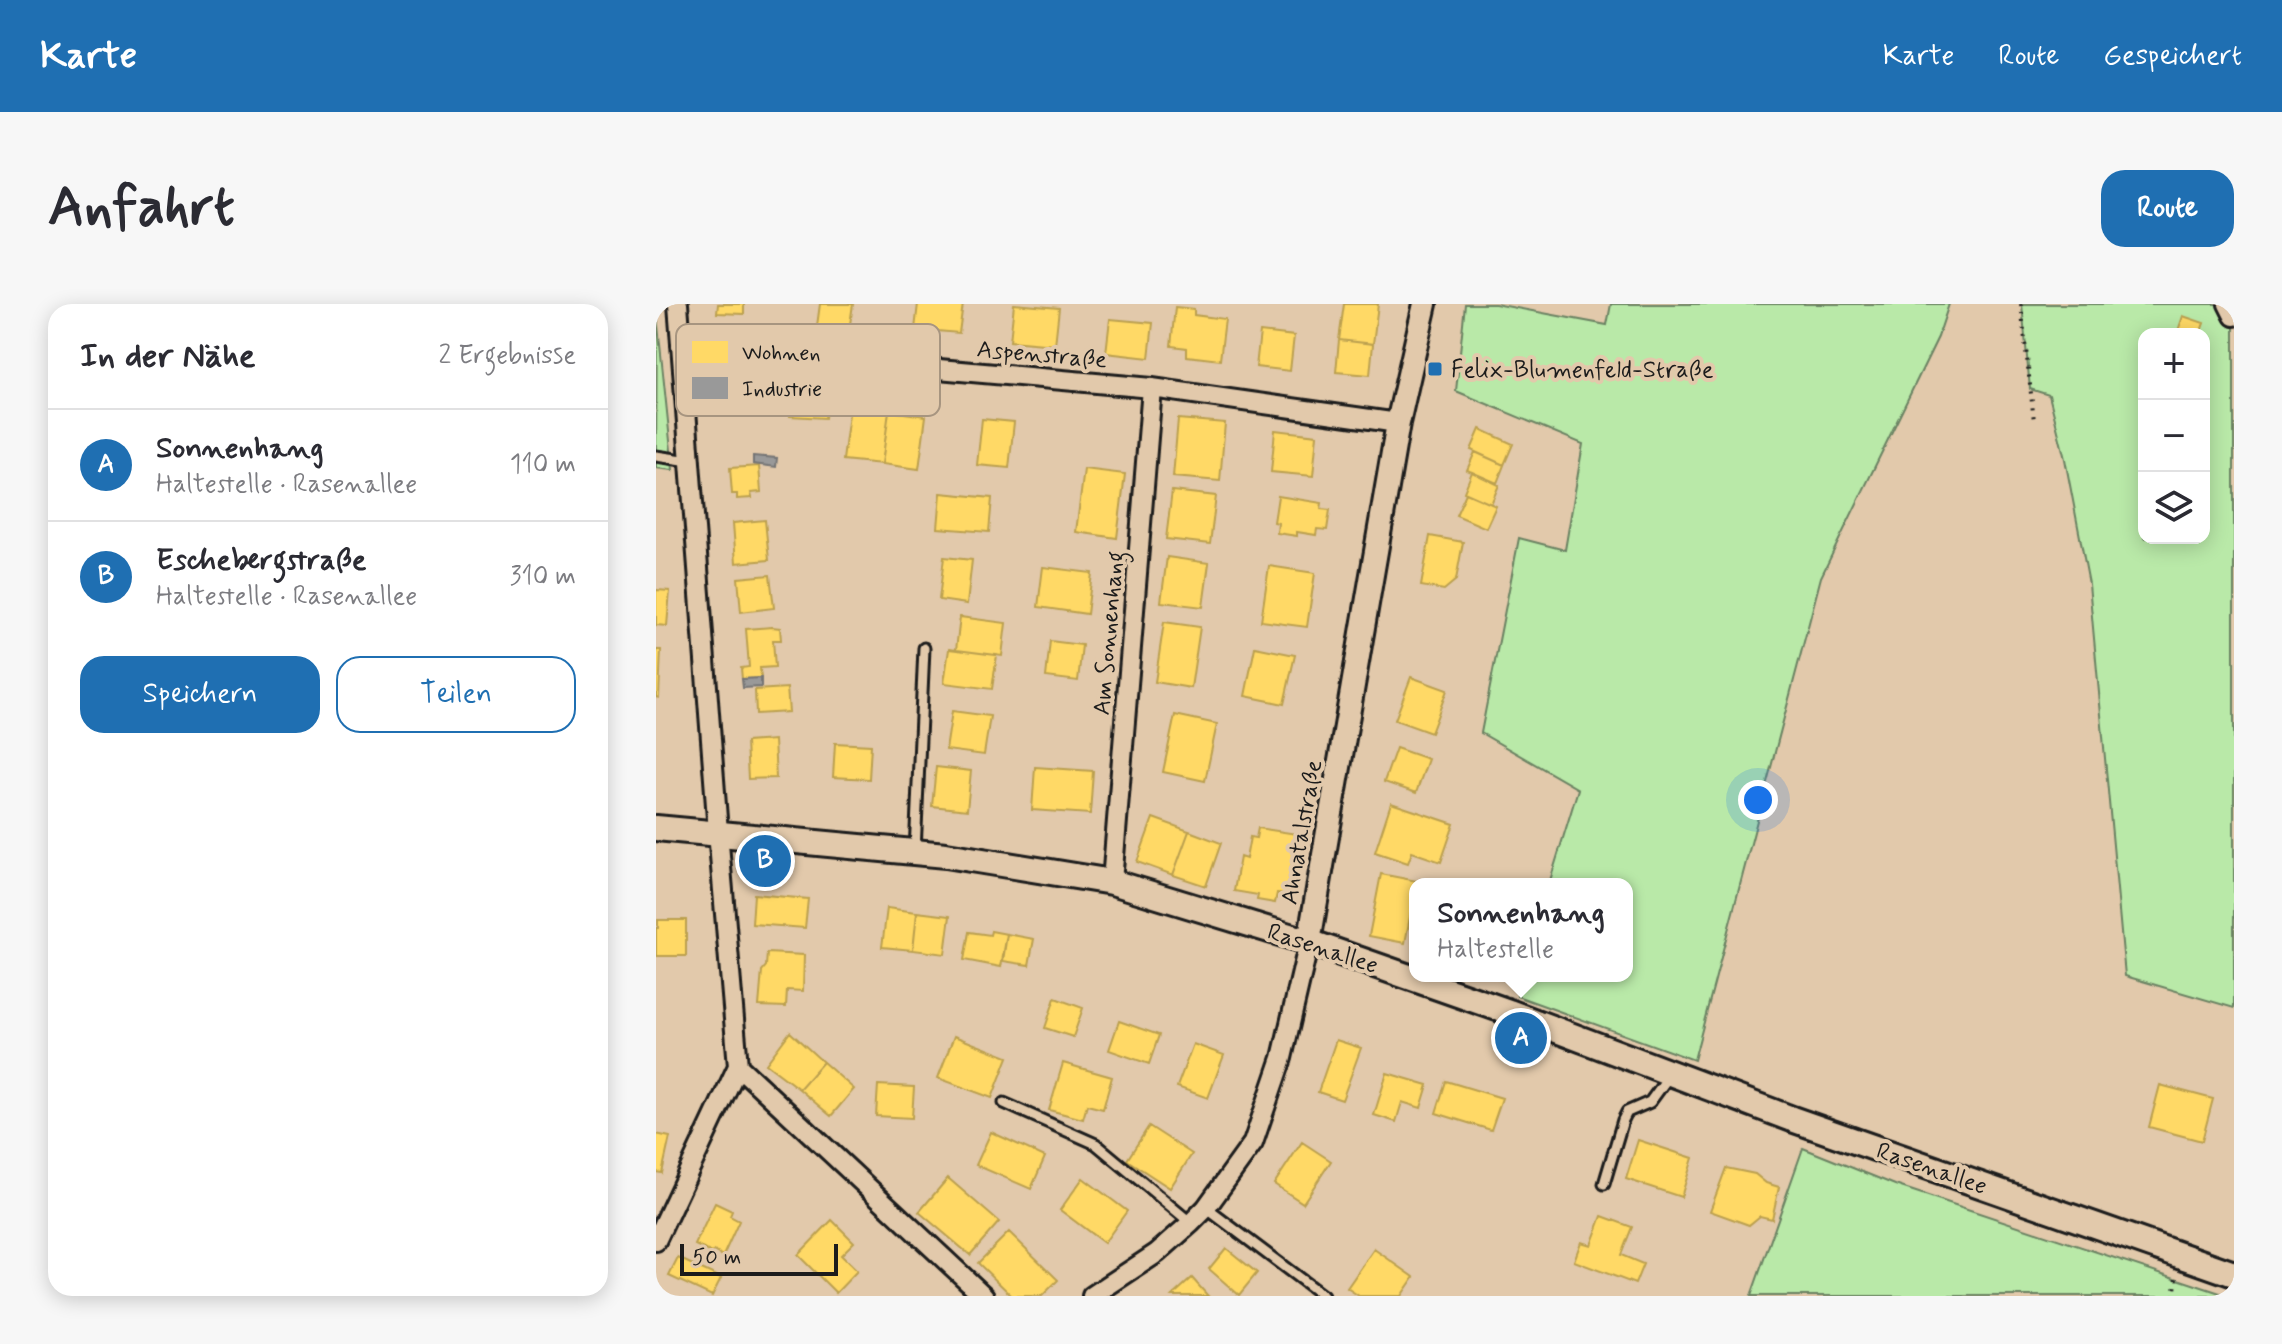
<!DOCTYPE html>
<html lang="de">
<meta charset="utf-8">
<style>
:root{--surface:#fff;--page:#f7f7f7;--text:#2b2b33;--muted:#7c7c81;--line:#e1e1e2;--accent:#1f6fb2}
body{margin:0;font-family:Mynerve,sans-serif;background:var(--page);color:var(--text)}
.controls{position:absolute;right:24px;top:24px;display:grid;overflow:hidden;border-radius:16px;box-shadow:0 4px 20px #0003}
.controls button{width:72px;height:72px;display:grid;place-items:center;padding:0;border:0;border-bottom:2px solid var(--line);background:var(--surface);color:var(--text);font:40px sans-serif}
.scale{position:absolute;left:24px;bottom:20px;width:158px;box-sizing:border-box;padding-left:8px;border:4px solid #1c1c1c;border-top:0;font-size:22px;line-height:28px;white-space:nowrap;color:#1c1c1c;-webkit-text-stroke:6px #e2c9ab;paint-order:stroke}
.you{position:absolute;left:1102px;top:496px;width:28px;height:28px;margin:-20px;border:6px solid #fff;border-radius:50%;background:#1a73e8;box-shadow:0 0 0 12px #1a73e833}
.badge{display:grid;place-items:center;width:52px;height:52px;border-radius:50%;background:var(--accent);color:#fff;font-size:26px;font-weight:700}
.pin{position:absolute;translate:-50% -50%;border:4px solid #fff;box-shadow:0 2px 8px #0006}
.popup{position:absolute;left:753px;top:574px;width:224px;height:104px;box-sizing:border-box;display:grid;place-content:center;border-radius:16px;background:var(--surface);filter:drop-shadow(0 2px 6px #0005);font-size:26px;white-space:nowrap;color:var(--muted)}
.popup b{font-size:30px;color:var(--text)}
.popup::after{content:'';position:absolute;left:50%;top:100%;margin-left:-16px;border:16px solid transparent;border-top-color:var(--surface)}
.list{margin:0;padding:0;list-style:none}
h2{display:flex;justify-content:space-between;align-items:center;height:104px;margin:0;padding:0 32px;font-size:34px}
h2 small{font-size:26px;font-weight:400;color:var(--muted)}
.list li{display:grid;grid-template-columns:52px 1fr auto;gap:24px;align-items:center;box-sizing:border-box;height:112px;padding:0 32px;border-top:2px solid var(--line)}
.list b{display:block;font-size:30px;white-space:nowrap}
.list p{margin:0;font-size:26px;white-space:nowrap;color:var(--muted)}
.list em{font-size:26px;font-style:normal;color:var(--muted)}
.actions{display:flex;gap:16px;padding:24px 32px}
.actions a{flex:1;padding:18px 0;border:2px solid var(--accent);border-radius:24px;text-align:center;font-size:28px;color:var(--accent)}
.actions .main{background:var(--accent);color:#fff}
.icon{flex:none;width:44px;height:44px;fill:none;stroke:currentColor;stroke-width:2;stroke-linecap:round;stroke-linejoin:round}
.map{position:relative;flex:none;width:1578px;height:992px;overflow:hidden;border-radius:24px}
header{display:flex;align-items:center;gap:48px;box-sizing:border-box;height:112px;padding:0 40px;background:var(--accent);color:#fff}
header strong{font-size:38px}
nav{display:flex;gap:44px;margin-inline-start:auto;font-size:28px}
.intro{display:flex;align-items:center;justify-content:space-between;box-sizing:border-box;height:192px;padding:0 48px}
h1{margin:0;font-size:56px}
.button{padding:20px 36px;border-radius:24px;background:var(--accent);color:#fff;font-size:28px;font-weight:700}
main{display:flex;gap:48px;padding:0 48px}
aside{flex:1;background:var(--surface);border-radius:24px;box-shadow:0 4px 20px #0003}
.map>svg:first-child{display:block}
.green{fill:#b9e9a8;stroke:#6a8262;stroke-width:2;fill-rule:evenodd}
.homes{fill:#ffd966;stroke:#bba050;stroke-width:2}
.industry{fill:#999;stroke:#747474;stroke-width:2}
.lines{fill:none;stroke-linecap:round;stroke-linejoin:round}
.service-casing{stroke:#1c1c1c;stroke-width:15}
.minor-casing{stroke:#1c1c1c;stroke-width:24}
.tertiary-casing{stroke:#1c1c1c;stroke-width:28}
.secondary-casing{stroke:#1c1c1c;stroke-width:30}
.path{stroke:#1c1c1c;stroke-width:4;stroke-dasharray:2 6;stroke-linecap:butt}
.service{stroke:#e2c9ab;stroke-width:9}
.minor{stroke:#e2c9ab;stroke-width:18}
.tertiary{stroke:#e2c9ab;stroke-width:22}
.secondary{stroke:#e2c9ab;stroke-width:24}
.poi-dot{fill:#1f6fb2;stroke:#e2c9ab;stroke-width:3}
.labels{text-anchor:middle;stroke-width:8;stroke-linejoin:round;paint-order:stroke}
.street-label{font-size:24px;fill:#1c1c1c;stroke:#e2c9ab}
.poi-label{font-size:24px;fill:#1c1c1c;stroke:#e2c9ab;text-anchor:start}
.key{fill:#e2c9ab;stroke:#a79580;stroke-width:2}
.key-label{font-size:22px;fill:#1c1c1c}
</style>
<header>
<strong>Karte</strong>
<nav><a>Karte</a><a>Route</a><a>Gespeichert</a></nav>
</header>
<div class="intro"><h1>Anfahrt</h1><a class="button">Route</a></div>
<main>
<aside>
<h2>In der Nähe<small>2 Ergebnisse</small></h2>
<ul class="list">
<li><span class="badge">A</span><div><b>Sonnenhang</b><p>Haltestelle · Rasenallee</p></div><em>110 m</em></li>
<li><span class="badge">B</span><div><b>Eschebergstraße</b><p>Haltestelle · Rasenallee</p></div><em>310 m</em></li>
</ul>
<div class="actions"><a class="main">Speichern</a><a>Teilen</a></div>
</aside>
<div class="map">
<svg width="1578" height="992" viewBox="0 0 1578 992">
<rect width="100%" height="100%" fill="#e2c9ab"/>
<filter id="ink" filterUnits="userSpaceOnUse"><feTurbulence type="fractalNoise" baseFrequency=".0125" numOctaves="2"/><feDisplacementMap in="SourceGraphic" scale="16" xChannelSelector="R" yChannelSelector="G"/><feConvolveMatrix kernelMatrix="1 2 1 2 8 2 1 2 1" color-interpolation-filters="sRGB"/></filter>
<g filter="url(#ink)">
<!-- green -->
<path class="green" d="M1,0l1,21 15,145 -17,-2z
M809,0h30l112,21 4,-21h338l-11,33 -117,240 -127,483 -177,-64 5,-20h105v-92h-78l29,-95 -97,-56 38,-195 46,12 18,-106 -127,-53z
M1366,0h201l11,23v681l-109,-32 -36,-392 -24,-125 -16,-64 -19,-6zM1488,30h60v204h-60z
M1147,844l92,37 334,111h-478z"/>
<!-- homes -->
<path class="homes" d="M62,0h26v10l-27,-1z
M164,0h33l-5,34 -32,-5z
M262,0h45l-4,29 -44,-4z
M358,0l45,4 -4,37 -45,-4z
M688,0h34l-5,40 -34,-4z
M519,3l19,2v6l31,4 -5,41 -33,-4v-8l-16,-2z
M1527,12l21,7 -4,11h-23z
M454,15l43,4 -4,35 -43,-5z
M604,28l34,4 -4,35 -34,-4z
M683,36l34,4 -3,31 -34,-3z
M71,70l36,5 -1,11h-7l-2,19 -29,-3z
M137,80l26,2 -1,15h9l-2,17 -35,-2z
M194,102l39,5 -7,53 -39,-4z
M233,107l37,5 -7,53 -37,-5z
M326,115l32,3 -5,46 -32,-3z
M522,115l47,4 -5,58 -47,-4z
M824,125l33,15 -9,21 -33,-15z
M619,126l42,5 -4,41 -42,-4z
M819,148l29,13 -7,18 -30,-13z
M103,162l2,26 -10,1 1,5 -15,1v-5h-5l-2,-26z
M428,165l41,5 -8,64 -41,-6z
M816,168l27,13 -8,19 -27,-12z
M516,187l44,5 -6,48 -44,-5z
M285,189l51,5 -3,34 -51,-4z
M810,189l30,13 -10,22 -30,-13z
M622,192l44,7 -1,6 9,1 -3,20 -10,-1 -1,6 -19,-3v4l-20,-3 1,-10 -4,-1z
M109,216l4,40 -33,3 -3,-40z
M774,232l33,6 -7,38 -12,10 -23,-4z
M288,253l28,3 -5,44 -28,-4z
M511,253l42,6 -6,44 -42,-5z
M613,262l46,7 -8,54 -46,-6z
M387,263l49,6 -5,41 -49,-7z
M114,271l4,33 -33,4 -3,-34z
M0,286l14,1 -3,35 -11,-1z
M304,313l46,6 -4,33 -46,-6z
M508,318l36,5 -9,61 -36,-6z
M116,323l8,1 1,12h-8l2,27 -15,1 1,10 -19,1 -1,-11 8,-1 -3,-38z
M394,337l32,4 -4,36 -32,-4z
M599,343l40,8 -11,49 -39,-8z
M293,345l48,6 -5,34 -48,-6z
M0,346h5l-2,48 -3,-1z
M755,373l36,13 -16,43 -36,-13z
M131,384l2,24 -33,2 -1,-24z
M296,407l38,5 -6,39 -38,-5z
M519,411l42,9 -12,57 -42,-9z
M118,436l2,38 -28,1 -2,-37z
M179,439l36,2 -2,34 -36,-2z
M740,444l32,11 -12,34 -32,-11z
M280,463l35,4 -4,39 -35,-4z
M379,463l58,4 -3,43 -58,-4z
M735,499l63,21 -13,38 -29,-10 -4,11 -33,-11z
M497,514l36,13 -16,44 -36,-13z
M602,524l39,6 -10,60 -10,-1 -2,10 -18,-3 1,-5 -24,-4 6,-34 6,2 4,-22 6,1z
M533,527l32,12 -15,43 -33,-11z
M725,570l36,7 -12,62 -36,-7z
M98,590l54,5 -3,29 -53,-4z
M231,604l30,4 -4,38 -31,-3z
M261,608l33,4 -5,38 -32,-4z
M2,616h28v36h-30v-28h2z
M335,627l16,3 -6,33 -37,-7 5,-28 21,3z
M351,630l27,5 -5,26 -26,-4z
M111,649l37,2 -1,36 -16,-1 -1,17 -27,-1 3,-35 4,-5z
M399,694l28,10 -10,29 -28,-9z
M463,717l40,14 -10,29 -40,-14z
M134,728l33,30 -24,27 -33,-25z
M298,732l54,21 -16,41 -54,-20z
M680,736l25,8 -19,52 -24,-8z
M537,740l31,11 -16,43 -31,-11z
M167,758l31,27 -23,27 -32,-27z
M407,759l49,14 -9,32 -16,-4 -4,14 -34,-9z
M731,769l41,12 -7,23 -19,-6 -6,20 -22,-7z
M790,777l56,17 -11,32 -55,-17z
M222,781l36,2 -2,31 -36,-2z
M1504,781l53,14 -11,42 -53,-14z
M493,822l43,28 -22,34 -43,-28z
M335,828l54,25 -14,32 -55,-24z
M0,830l14,3 -8,36 -6,-1z
M982,836l55,18 -12,39 -55,-18z
M646,838l29,19 -28,42 -29,-19z
M1070,864l29,6 11,9 13,4 -7,32 -12,-3 -11,9 -39,-14z
M292,874l51,44 -29,33 -51,-43z
M427,874l44,33 -23,32 -44,-33z
M59,899l17,8 -2,5 9,5 -16,35 -9,-5 -2,2 -17,-8z
M946,912l30,11 -11,28 22,9 -8,20 -61,-23 7,-19 10,3z
M176,916l22,22 -13,13 16,16 -21,22 -38,-38z
M353,928l49,48 -16,16h-30l-34,-33z
M570,944l31,25 -18,22 -30,-26z
M718,945l40,28 -13,19h-42l-12,-8z
M22,954l43,20 -9,18 -43,-20z
M536,974l16,18h-36z"/>
<!-- industry -->
<path class="industry" d="M97,152l24,2 -1,9 -23,-3z
M105,374v9l-18,1 -1,-9z"/>
<g class="lines">
<defs>
<path id="service" d="M0,152l34,5
M259,548l9,-204
M348,799l92,41 95,79
M948,880l19,-64 4,-8 23,-10 19,-26
M550,904l117,88"/>
<path id="minor" d="M22,0l40,528 20,234 246,230
M1572,0l6,12
M25,42l471,42 246,35
M456,578l40,-494
M0,937l82,-175
M436,992l65,-43 34,-30 15,-15 47,-65 29,-85 27,-116"/>
<path id="tertiary" d="M653,638l89,-519 27,-119"/>
<path id="secondary" d="M0,524l290,27 166,27 197,60 200,70 283,107 442,155"/>
</defs>
<!-- service casing -->
<use href="#service" class="service-casing"/>
<!-- minor casing -->
<use href="#minor" class="minor-casing"/>
<!-- tertiary casing -->
<use href="#tertiary" class="tertiary-casing"/>
<!-- secondary casing -->
<use href="#secondary" class="secondary-casing"/>
<!-- path -->
<path class="path" d="M1365,0l13,117
M1518,992l3,-19"/>
<!-- service -->
<use href="#service" class="service"/>
<!-- minor -->
<use href="#minor" class="minor"/>
<!-- tertiary -->
<use href="#tertiary" class="tertiary"/>
<!-- secondary -->
<use href="#secondary" class="secondary"/>
</g>
</g>
<!-- markers -->
<rect class="poi-dot" x="771" y="57" width="16" height="16" rx="4"/>
<g class="labels">
<!-- street labels -->
<g class="street-label">
<text transform="translate(386 50) rotate(5)" y="8">Aspenstraße</text>
<text transform="translate(452 329) rotate(-85)" y="8">Am Sonnenhang</text>
<text transform="translate(645 528) rotate(-80)" y="8">Ahnatalstraße</text>
<text transform="translate(667 644) rotate(18)" y="8">Rasenallee</text>
<text transform="translate(1276 864) rotate(19)" y="8">Rasenallee</text>
</g>
<!-- poi labels -->
<g class="poi-label">
<text x="795" y="73">Felix-Blumenfeld-Straße</text>
</g>
</g>
<!-- legend -->
<rect x="20" y="20" width="264" height="92" rx="12" class="key"/>
<rect x="36" y="37" width="36" height="22" fill="#ffd966"/>
<rect x="36" y="73" width="36" height="22" fill="#999"/>
<g class="key-label">
<text x="86" y="56">Wohnen</text>
<text x="86" y="92">Industrie</text>
</g>
</svg>
<div class="controls">
<button>+</button>
<button>−</button>
<button><svg class="icon" aria-label="layers" viewBox="0 0 24 24"><path d="M12 4l9 5-9 5-9-5zM3 14l9 5 9-5"/></svg></button>
</div>
<div class="scale">50 m</div>
<div class="you"></div>
<div class="pin badge" style="left:865px;top:734px">A</div>
<div class="popup"><b>Sonnenhang</b>Haltestelle</div>
<div class="pin badge" style="left:109px;top:557px">B</div>
</div>
</main>
